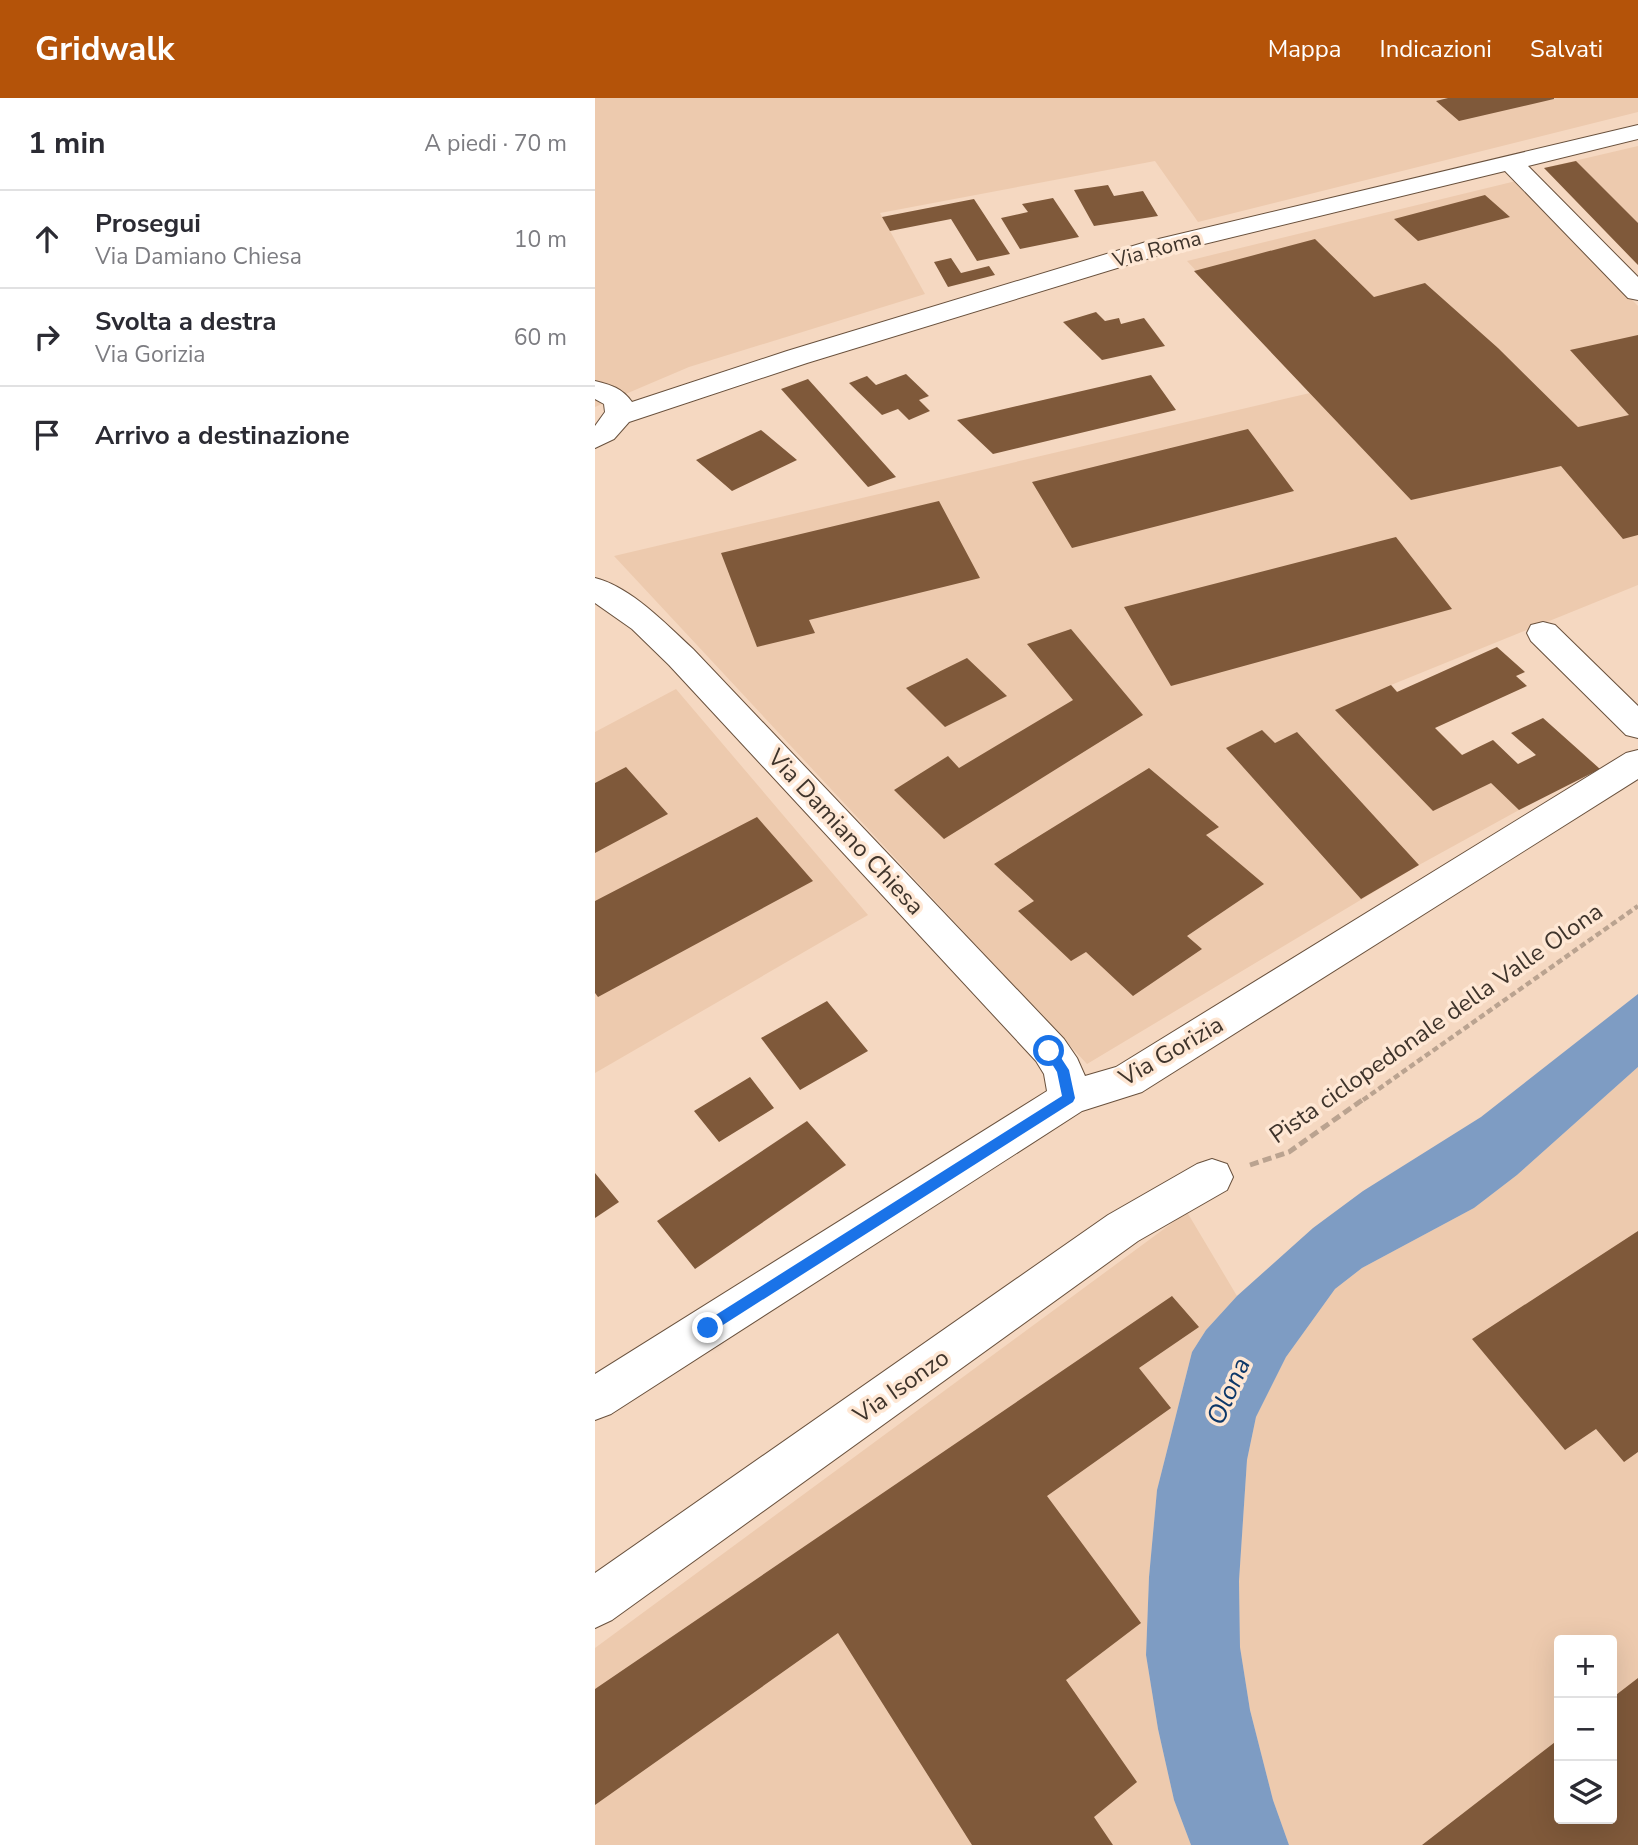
<!DOCTYPE html>
<html lang="it">
<meta charset="utf-8">
<style>
:root{--surface:#fff;--page:#f2f2f3;--text:#2b2b33;--muted:#7c7c81;--line:#e1e1e2;--accent:#b45309}
body{margin:0;font-family:"Nunito Sans",sans-serif;background:var(--page);color:var(--text)}
.controls{position:absolute;right:21px;bottom:21px;display:grid;overflow:hidden;border-radius:7px;box-shadow:0 7px 28px #0002}
.controls button{width:63px;height:63px;display:grid;place-items:center;padding:0;border:0;border-bottom:2px solid var(--line);background:var(--surface);color:var(--text);font:35px sans-serif}
.stop{position:absolute;width:21px;height:21px;margin:-16px;border:5px solid #1a73e8;border-radius:50%;background:#fff}
.stop.end{background:#1a73e8;border-color:#fff;box-shadow:0 2px 7px #0008}
.list{margin:0;padding:0;list-style:none}
h2{display:flex;justify-content:space-between;align-items:center;height:91px;margin:0;padding:0 28px;font-size:30px}
h2 small{font-size:23px;font-weight:400;color:var(--muted)}
.list li{display:grid;grid-template-columns:46px 1fr auto;gap:21px;align-items:center;box-sizing:border-box;height:98px;padding:0 28px;border-top:2px solid var(--line)}
.list b{display:block;font-size:26px;white-space:nowrap}
.list p{margin:0;font-size:23px;white-space:nowrap;color:var(--muted)}
.list em{font-size:23px;font-style:normal;color:var(--muted)}
.icon{flex:none;width:38px;height:38px;fill:none;stroke:currentColor;stroke-width:2;stroke-linecap:round;stroke-linejoin:round}
.map{position:relative;flex:none;width:1043px;height:1747px;overflow:hidden}
header{display:flex;align-items:center;gap:42px;box-sizing:border-box;height:98px;padding:0 35px;background:var(--accent);color:#fff}
header strong{font-size:33px}
nav{display:flex;gap:38px;margin-inline-start:auto;font-size:24px}
main{display:flex}
aside{flex:1;background:var(--surface)}
.map>svg:first-child{display:block}
.built{fill:#edcaae;fill-rule:evenodd}
.water{fill:#7e9cc3}
.building{fill:#7f593a}
.lines{fill:none;stroke-linecap:round;stroke-linejoin:round}
.minor-casing{stroke:#69513d;stroke-width:2}
.path-far1{stroke:#baa390;stroke-width:4.5;stroke-dasharray:6 3.5;stroke-linecap:butt}
.path{stroke:#baa390;stroke-width:5;stroke-dasharray:9 4.5;stroke-linecap:butt}
.minor{fill:#fff;fill-rule:evenodd}
.route{fill:#1a73e8}
.labels{text-anchor:middle;stroke-width:7;stroke-linejoin:round;paint-order:stroke}
.far-street-label{font-size:21px;fill:#3f342b;stroke:#fee7d4}
.street-label{font-size:24px;fill:#3f342b;stroke:#fee7d4}
.water-label{font-size:26px;font-style:italic;fill:#0d3869;stroke:#fee7d4}
</style>
<header>
<strong>Gridwalk</strong>
<nav><a>Mappa</a><a>Indicazioni</a><a>Salvati</a></nav>
</header>
<main>
<aside>
<h2>1 min<small>A piedi · 70 m</small></h2>
<ul class="list">
<li><svg class="icon" aria-label="ahead" viewBox="0 0 24 24"><path d="M12 20V5M6 11l6-6 6 6"/></svg><div><b>Prosegui</b><p>Via Damiano Chiesa</p></div><em>10 m</em></li>
<li><svg class="icon" aria-label="right" viewBox="0 0 24 24"><path d="M7 20v-9h11M14 6l5 5-5 5"/></svg><div><b>Svolta a destra</b><p>Via Gorizia</p></div><em>60 m</em></li>
<li><svg class="icon" aria-label="arrive" viewBox="0 0 24 24"><path d="M6 21V4h12l-3 4 3 4H6"/></svg><div><b>Arrivo a destinazione</b></div></li>
</ul>
</aside>
<div class="map">
<svg width="1043" height="1747" viewBox="0 0 1043 1747">
<rect width="100%" height="100%" fill="#f5d8c1"/>
<!-- built -->
<path class="built" d="M0,0h1043v14l-440,110 -43,-61 -275,52 45,81 -236,73 -94,40z
M1043,48v119l-94,-97z
M921,83l122,125v279l-247,100 128,125 -100,55 -332,199 -473,-508 696,-163 -123,-132z
M81,591l192,226 -273,158v-341z
M1043,969v778h-349l-16,-45 -23,-90 -10,-63 -1,-66 8,-121 9,-43 30,-60 49,-68 27,-21 112,-60 43,-33zM964,1542h53v179h-53z
M592,1114l50,84 -31,34 -14,22 -35,138 -8,87 -3,78 12,74 16,71 17,45h-596v-197z"/>
<!-- water -->
<path class="water" d="M1043,896v73l-121,108 -43,33 -112,60 -27,21 -49,68 -30,60 -9,43 -8,121 1,66 10,63 23,90 16,45h-98l-17,-45 -16,-71 -12,-74 3,-78 8,-87 35,-138 14,-22 31,-34 76,-68 50,-37 118,-74z"/>
<!-- building -->
<path class="building" d="M853,0h106v1l-95,22 -23,-20z
M981,63l62,62v42l-94,-97z
M513,87l6,11 29,-5 15,25 -64,10 -20,-36z
M890,97l25,22 -92,24 -24,-22z
M458,100l26,39 -59,12 -19,-31 27,-6 -6,-8z
M379,101l36,55 -33,7 -26,-42 -61,12 -8,-14z
M720,141l59,58 51,-14 73,65 80,79 51,-12 -59,-65 68,-15v200l-15,4 -62,-73 -150,34 -217,-229z
M356,160l10,15 28,-7 6,9 -47,12 -14,-25z
M501,214l9,9 14,-3 2,6 23,-6 21,28 -63,14 -39,-38z
M311,276l23,22 -10,4 11,11 -21,9 -11,-11 -16,6 -33,-32 18,-7 9,9z
M556,277l25,35 -183,44 -36,-34z
M213,281l88,98 -28,10 -87,-98z
M653,331l46,62 -222,57 -40,-66z
M166,332l36,30 -65,31 -36,-31z
M344,403l41,77 -171,42 6,13 -58,14 -36,-94z
M801,439l56,72 -281,77 -47,-79z
M476,531l72,86 -199,124 -50,-49 54,-34 11,12 114,-68 -46,-56z
M902,549l28,25 -9,4 11,10 -92,42 27,27 31,-15 25,24 18,-9 -25,-22 32,-15 57,51 -81,41 -28,-27 -58,28 -98,-101 56,-25 6,7z
M372,560l40,38 -62,31 -39,-39z
M667,632l13,13 22,-11 122,133 -58,34 -135,-151z
M31,669l42,47 -73,39v-70z
M554,670l70,59 -13,8 58,49 -77,52 15,13 -69,47 -47,-44 -15,9 -53,-50 16,-10 -40,-37z
M162,719l56,64 -215,116 -3,-4v-92z
M232,903l41,50 -68,39 -39,-52z
M155,979l24,31 -55,34 -25,-31z
M212,1023l39,44 -151,104 -38,-48z
M0,1075l24,29 -24,16z
M1043,1133v221l-14,10 -28,-33 -31,21 -93,-111z
M577,1198l27,31 -60,41 32,40 -124,88 94,127 -75,57 71,102 -43,35 19,28h-141l-134,-212 -243,172v-116z
M1043,1580v167h-216l137,-106v80h53v-121z"/>
<g class="lines">
<defs>
<path id="minor" d="M1043,27v14l-110,27 110,111v23l-10,-2 -123,-127 -342,83 -356,109 -178,59 -15,17 -19,9v-22l10,-14 -1,-8 -9,-5v-18c16,4 27,7 37,21l155,-51 359,-109z
M0,480c36,9 71,46 98,71l371,390 13,19 8,18 31,-9 510,-314 12,-3v29l-496,313 -60,19 -471,303 -16,6v-46l452,-283 -3,-17 -8,-13 -367,-396 -37,-36 -37,-26z
M948,524l12,3 83,81v32l-12,-3 -95,-94 -4,-8 4,-8z
M617,1061l15,5 6,13 -6,13 -89,51 -526,379 -17,8v-55l513,-358 89,-51z"/>
</defs>
<!-- minor casing -->
<use href="#minor" class="minor-casing"/>
<!-- path-far1 -->
<path class="path-far1" d="M768,1002l275,-194"/>
<!-- path -->
<path class="path" d="M655,1067l39,-13 76,-54"/>
<!-- minor -->
<use href="#minor" class="minor"/>
</g>
<!-- route -->
<path class="route" d="M454,948l5,1 15,23 6,28 -2,4 -361,230h-9v-9l359,-227 -5,-24 -13,-21z"/>
<g class="labels">
<!-- far-street labels -->
<g class="far-street-label">
<text transform="translate(562 151) rotate(-15)" y="7">Via Roma</text>
</g>
<!-- street labels -->
<g class="street-label">
<text transform="translate(251 734) rotate(47)" y="8">Via Damiano Chiesa</text>
<text transform="translate(841 925) rotate(-35)" y="8">Pista ciclopedonale della Valle Olona</text>
<text transform="translate(576 953) rotate(-30)" y="8">Via Gorizia</text>
<text transform="translate(306 1288) rotate(-35)" y="8">Via Isonzo</text>
</g>
<!-- water labels -->
<g class="water-label">
<text transform="translate(633 1293) rotate(-66)" y="9">Olona</text>
</g>
</g>
</svg>
<div class="controls">
<button>+</button>
<button>−</button>
<button><svg class="icon" aria-label="layers" viewBox="0 0 24 24"><path d="M12 4l9 5-9 5-9-5zM3 14l9 5 9-5"/></svg></button>
</div>
<div class="stop" style="left:454px;top:953px"></div>
<div class="stop end" style="left:113px;top:1230px"></div>
</div>
</main>
